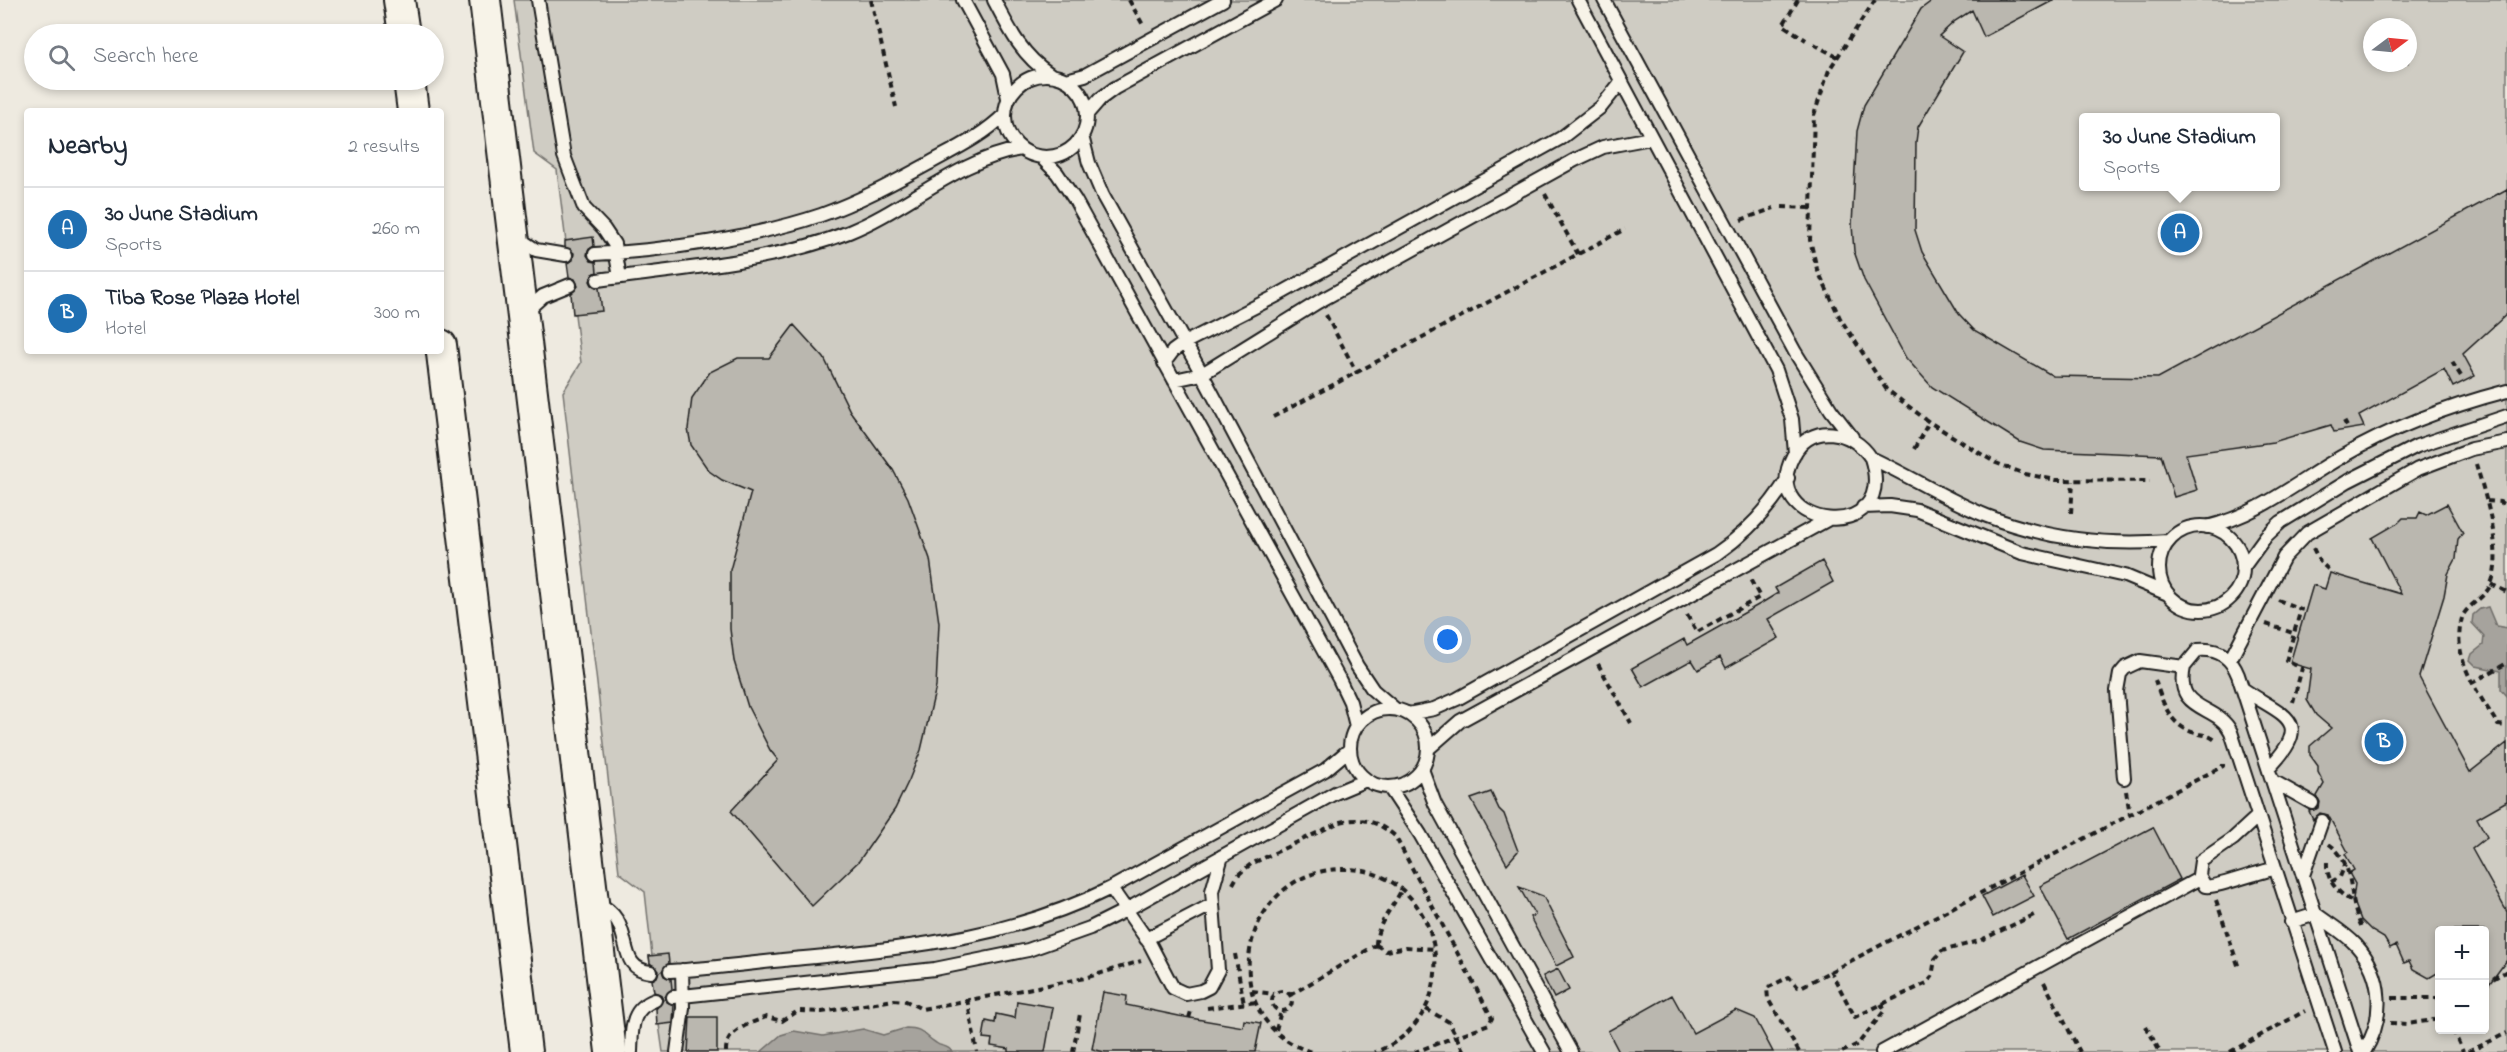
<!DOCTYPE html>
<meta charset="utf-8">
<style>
:root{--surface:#fff;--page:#f2f2f3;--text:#1f2937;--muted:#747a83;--line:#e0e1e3;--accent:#1f6fb2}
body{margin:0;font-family:"Indie Flower",sans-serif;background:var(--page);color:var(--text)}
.controls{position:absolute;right:18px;bottom:18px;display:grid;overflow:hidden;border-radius:6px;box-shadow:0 3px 9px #0003}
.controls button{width:54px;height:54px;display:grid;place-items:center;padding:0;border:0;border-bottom:2px solid var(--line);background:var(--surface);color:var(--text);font:30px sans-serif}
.compass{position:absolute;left:2363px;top:18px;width:54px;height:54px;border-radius:50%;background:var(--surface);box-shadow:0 3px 9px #0003;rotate:74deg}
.you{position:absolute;left:1448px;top:640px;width:21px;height:21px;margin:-15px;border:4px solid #fff;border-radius:50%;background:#1a73e8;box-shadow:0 0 0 9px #1a73e833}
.badge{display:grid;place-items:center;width:39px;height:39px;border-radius:50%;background:var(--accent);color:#fff;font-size:20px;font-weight:700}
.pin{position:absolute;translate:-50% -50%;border:3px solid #fff;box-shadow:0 2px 6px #0006}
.popup{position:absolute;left:2079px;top:113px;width:201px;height:78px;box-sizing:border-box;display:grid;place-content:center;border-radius:6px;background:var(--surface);filter:drop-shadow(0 2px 4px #0005);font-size:20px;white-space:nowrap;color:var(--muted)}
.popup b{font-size:22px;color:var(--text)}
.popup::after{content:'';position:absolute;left:50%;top:100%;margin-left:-12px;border:12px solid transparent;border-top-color:var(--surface)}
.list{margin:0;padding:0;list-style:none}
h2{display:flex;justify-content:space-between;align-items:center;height:78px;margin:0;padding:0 24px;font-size:26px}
h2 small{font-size:20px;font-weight:400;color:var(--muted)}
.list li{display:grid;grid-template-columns:39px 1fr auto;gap:18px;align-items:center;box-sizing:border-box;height:84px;padding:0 24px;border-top:2px solid var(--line)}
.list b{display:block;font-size:22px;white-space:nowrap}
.list p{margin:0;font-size:20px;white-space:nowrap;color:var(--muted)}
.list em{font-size:20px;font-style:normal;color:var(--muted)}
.icon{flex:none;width:33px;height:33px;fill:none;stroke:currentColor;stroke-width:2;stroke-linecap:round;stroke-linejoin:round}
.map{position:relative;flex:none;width:2507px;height:1052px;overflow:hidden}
.search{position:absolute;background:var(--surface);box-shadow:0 3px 9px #0003;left:24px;top:24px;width:420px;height:66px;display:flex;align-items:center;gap:15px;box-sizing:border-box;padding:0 21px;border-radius:33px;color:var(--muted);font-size:22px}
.panel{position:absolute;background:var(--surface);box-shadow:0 3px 9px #0003;left:24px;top:108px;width:420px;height:246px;border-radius:6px}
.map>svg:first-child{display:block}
.green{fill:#cfccc3;stroke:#767470;stroke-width:1.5;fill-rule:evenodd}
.water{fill:#a6a39d;stroke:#6f6d69;stroke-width:1.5}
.building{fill:#bab7af;stroke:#1c1c1c;stroke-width:1.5}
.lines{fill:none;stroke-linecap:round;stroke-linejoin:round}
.service-casing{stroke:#1c1c1c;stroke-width:16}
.tertiary-casing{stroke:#1c1c1c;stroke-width:34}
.path{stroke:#1c1c1c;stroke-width:4;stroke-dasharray:6 4.5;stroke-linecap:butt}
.service{stroke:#f7f3e8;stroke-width:12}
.tertiary{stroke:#f7f3e8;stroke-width:30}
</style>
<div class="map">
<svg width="2507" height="1052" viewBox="0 0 2507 1052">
<rect width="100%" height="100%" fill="#eeeae0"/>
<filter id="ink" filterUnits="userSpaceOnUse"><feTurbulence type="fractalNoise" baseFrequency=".0167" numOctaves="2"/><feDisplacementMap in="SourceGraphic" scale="12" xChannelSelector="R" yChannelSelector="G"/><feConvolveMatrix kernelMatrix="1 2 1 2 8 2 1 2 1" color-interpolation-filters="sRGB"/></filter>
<g filter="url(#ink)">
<!-- green -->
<path class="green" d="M514,0h1993v1052h-1844l-14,-96h3l-7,-64 -26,-20 -56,-480 18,-29 -24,-193 -23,-17zM2372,27h36v36h-36zM2084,118h192v68h-192zM2440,930h44v100h-44z"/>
<!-- water -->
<path class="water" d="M2488,607l8,19 11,2v68l-6,-7v-18l-25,-5 -6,-6 2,-6 11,-9 1,-9 -12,-13 1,-8 7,-6z
M906,1028c18,0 17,7 30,15 6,5 11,1 16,9h-191l20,-17 13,-4 29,5 40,-7 20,6z"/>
<!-- building -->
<path class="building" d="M1933,0h121l-70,37 -12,-27 -17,11 -16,15 24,16 -45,75 -2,15 -1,88 7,22 37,62 15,16 79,46 105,2 349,-189v125l-44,40 12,22 -22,11 -9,-18 -85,47 5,11 -30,5 -3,-7 -58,17 -87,12 11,36 -23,7 -13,-42 -117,-5 -24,-8 -88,-55 -26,-29 -42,-78 -10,-29 -2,-26 5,-94 7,-26 57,-96z
M593,237l1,9 -6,4 -1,5 4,6 5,1 1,10 -4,2 -3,7 2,4 7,3 3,23 -29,3 -2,-20 7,-8 -3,-7 -6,-2 -2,-14 6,-3 1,-7 -9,-6v-6z
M794,325l30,33 26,53 43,59 15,28 22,61 9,64 -3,64 -15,63 -12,30 -14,29 -36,52 -47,45 -81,-95 47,-51 -8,-10 -22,-43 -14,-46 -4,-32v-59l21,-78 -29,-12 -13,-9 -18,-26 -3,-16 4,-31 18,-26 28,-14h31z
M2447,504l16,29 -5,6 -2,20 -8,15 -4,22 -25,81 51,95 37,-29v58l-30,17 10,19 -15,12 35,63v48l-23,31v-61h-45v42l-10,6 -16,-9 -4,-8 -5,2 -8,-18 -6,3 -6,-10 -12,-7 -11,-11 -8,-21 2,-15 -6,-11 5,-3 -9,-16 3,-2 -20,-37 -8,-2 -7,7 -4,-9 10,-3 1,-6 -3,-6 7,-12 -6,-12v-6l-8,-11v-9l21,-18 -15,-13 -9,-15 4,-31 -21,-6 23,-78 12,4 5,-16 71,21 -29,-56 26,-15 5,-5h14l3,-6 6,3z
M1822,561l11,21 -65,37 11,19 -53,30 -6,-11 -22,13 -6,-10 -49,27 -11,-19 52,-29 3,6 73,-41 18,-11 -3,-5z
M1491,792l8,17 5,5 14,37 -11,13 -36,-65z
M2153,827l27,52 -112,60 -28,-53z
M2022,875l12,21 -41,21 -11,-21z
M1519,887l24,9 31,61 -18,9 -26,-49 5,-2z
M668,954l1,9 -7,8 2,5 7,3 1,10 -7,8 2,5 7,3 -1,18 -16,2 -1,-16 7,-9 -3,-6 -6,-2 -2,-12 5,-3 2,-6 -9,-8 -1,-7z
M1558,969l11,21 -15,8 -11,-22z
M1103,992l24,4 -1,9 53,11 64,11 1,-7 17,3 -6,29h-150l-13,-3z
M1672,995l21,38 43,-23 19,8 18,34h-154l-11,-21z
M1017,1001l36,6 -8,45h-36v-3l-18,-3 1,-7 -9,-1 3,-17 9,2 1,-9 19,4z
M690,1017h27v35h-29z"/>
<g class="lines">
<defs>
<path id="service" d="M538,0l26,156 20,52 20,21 10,15 6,33
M963,0l40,74 5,24
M994,0c15,29 28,56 56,74
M1578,0l198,370 16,49 3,34
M1604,0l191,352 36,58 21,27
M1005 116a41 41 0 1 1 82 0a41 41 0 1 1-82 0Z
M1066,80l19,-5 138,-75
M1087,114l13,-15 15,-11 161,-88
M1082,136l7,27 14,33 99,178 155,292 16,24 22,19
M1041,157l16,16 18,27 264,479 11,23 6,24
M518,238l18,12 30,5
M595,254c69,-3 161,-17 226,-39 37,-13 72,-32 107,-51 27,-15 55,-28 77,-50
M598,280c83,-12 172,-17 251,-48 58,-23 109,-73 172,-83
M525,312l18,-16 27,-11
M1164,363l9,-12 11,-8 94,-48 283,-157 40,-31 20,-25
M1174,380l28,-6 116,-72 257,-142 28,-13 48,-9
M1871,458c29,91 -116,71 -78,-2 18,-35 60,-26 78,2 39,18 76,42 116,58 57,22 120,30 181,25
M1863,507l27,-1 27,4 105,43 103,23 43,18
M2159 568a42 42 0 1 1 84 0a42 42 0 1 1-84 0Z
M2207,527c51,-12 89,-44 134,-70 52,-30 108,-51 166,-66
M2242,569l24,-33 15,-14 67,-41 69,-35 90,-30
M2230,660l54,-103 23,-24 111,-64 53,-20 36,-7
M2243,689c39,27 73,30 26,79
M1350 748a39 39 0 1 1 78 0a39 39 0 1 1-78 0Z
M1408,714l26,-5 23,-10 259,-145c31,-21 53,-45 72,-76
M1428,749l32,-28 367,-201
M1422,769l13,35 136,248
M2124,778l-7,-87 3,-17 5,-6 15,-7 44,6
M2273,781l39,22
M1389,787l31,47 124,218
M2258,816l-25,23 -32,22 -2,14 6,11c8,3 55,-15 69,-17
M2303,875l19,-54
M1111,888l39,56 23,44 13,6 15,-3 8,-4 9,-17 -6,-79 10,-35
M595,902c45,19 16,66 56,70
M2291,922l25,-8c13,10 29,19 40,31 28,31 29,73 8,107
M1146,939l67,-35
M670,971c48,-3 97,-10 145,-14 106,-11 200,-21 296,-69l214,-118 25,-21
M673,997l262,-28 93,-19 62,-22 36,-18 209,-117 31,-13
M631,1052c1,-23 -1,-43 24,-52
M677,1052l6,-44 -1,-38
M1882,1052l318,-174
M2335,1052l-104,-320c-14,-29 -57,-19 -47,-65l14,-17c20,-2 33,7 40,25l122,377"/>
<path id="tertiary" d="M399,0l5,34
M485,0l126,1052
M409,80l4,31
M441,345l85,707"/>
</defs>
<!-- service casing -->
<use href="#service" class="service-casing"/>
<!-- tertiary casing -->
<use href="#tertiary" class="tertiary-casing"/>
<!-- path -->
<path class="path" d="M871,0l25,107
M1129,0l14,25
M1798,0l-15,25 23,15
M1875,0l-46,70 -15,45 -4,125 7,29 23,49 46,71 43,33 67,41 29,11 31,6 94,1
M1814,44l23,13
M1545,194l33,60
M1782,207l28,1
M1741,220l33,-12
M1326,315l31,58
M2452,362l9,14
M1273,417l352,-188
M2344,421l4,7
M1914,449l15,-27
M2476,464c9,31 30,94 13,124 -7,11 -19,16 -26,27 -14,41 15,77 35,110l9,1
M2487,501l13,1 7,4
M2071,513l2,-32
M2313,548l7,14 11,10
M2491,584l16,8
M2278,600l23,9 -15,52 16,7 -9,34
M1687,615l10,17 63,-35 -10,-18
M2266,624l27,9
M1598,664l33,59
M2155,680c7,21 14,44 37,52 8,3 16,2 23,8
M2472,683l35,-20
M2126,791l4,23
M2329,844c29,21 17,56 33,83
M2327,862c-1,19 11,31 26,40
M2331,882l9,-5 5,-12
M1233,884l5,-9 13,-11 89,-42c23,-5 37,-1 55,14l97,182 -3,6 -74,28
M2216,900l23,68
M1376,945c0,-21 17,-37 26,-56
M1376,945l10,6 20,-4 29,2
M1235,954l9,50
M1830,970l25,47 72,-34 5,-6 3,-18 7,-8 37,-10 57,-27
M2044,982l36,70
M2484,984l23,-13
M1272 1001a10 10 0 1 1 20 0a10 10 0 1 1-20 0Z
M1252,991l22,3
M1290,995l86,-50
M2392,998h48
M967,999l10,53
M1207,1008l49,-6
M1426,1009l23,13 15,30
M1189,1018l3,-10
M2390,1023l17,1 33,-5
M2146,1026l14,26
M1276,1030l5,-19
M2453,1030l10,22
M726,1052c-1,-22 24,-28 40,-35l16,4 16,-10 24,1 72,-12 12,1 16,8 163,-31 56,-17
M1073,1052l7,-38
M1311,1052c-102,-33 -71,-186 36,-183 100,3 123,149 28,183
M1799,1052l-31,-53 -1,-11 22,-11 9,10h3l422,-221v-2
M1842,1052l16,-8 27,-34 -4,-6
M2230,1052l75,-41
M2468,1052l39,-19"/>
<!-- service -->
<use href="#service" class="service"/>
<!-- tertiary -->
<use href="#tertiary" class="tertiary"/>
</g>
</g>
</svg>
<div class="controls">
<button>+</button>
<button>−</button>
</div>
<svg class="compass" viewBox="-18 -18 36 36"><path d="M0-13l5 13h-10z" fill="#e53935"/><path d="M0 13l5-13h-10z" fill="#747a83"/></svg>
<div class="you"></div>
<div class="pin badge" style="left:2180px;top:233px">A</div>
<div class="popup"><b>30 June Stadium</b>Sports</div>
<div class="pin badge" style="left:2384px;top:742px">B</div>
<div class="search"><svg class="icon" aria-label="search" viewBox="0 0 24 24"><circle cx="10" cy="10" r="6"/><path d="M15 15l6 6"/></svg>Search here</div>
<section class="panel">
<h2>Nearby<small>2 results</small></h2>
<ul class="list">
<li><span class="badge">A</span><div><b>30 June Stadium</b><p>Sports</p></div><em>260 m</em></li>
<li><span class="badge">B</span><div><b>Tiba Rose Plaza Hotel</b><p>Hotel</p></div><em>300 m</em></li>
</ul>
</section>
</div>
